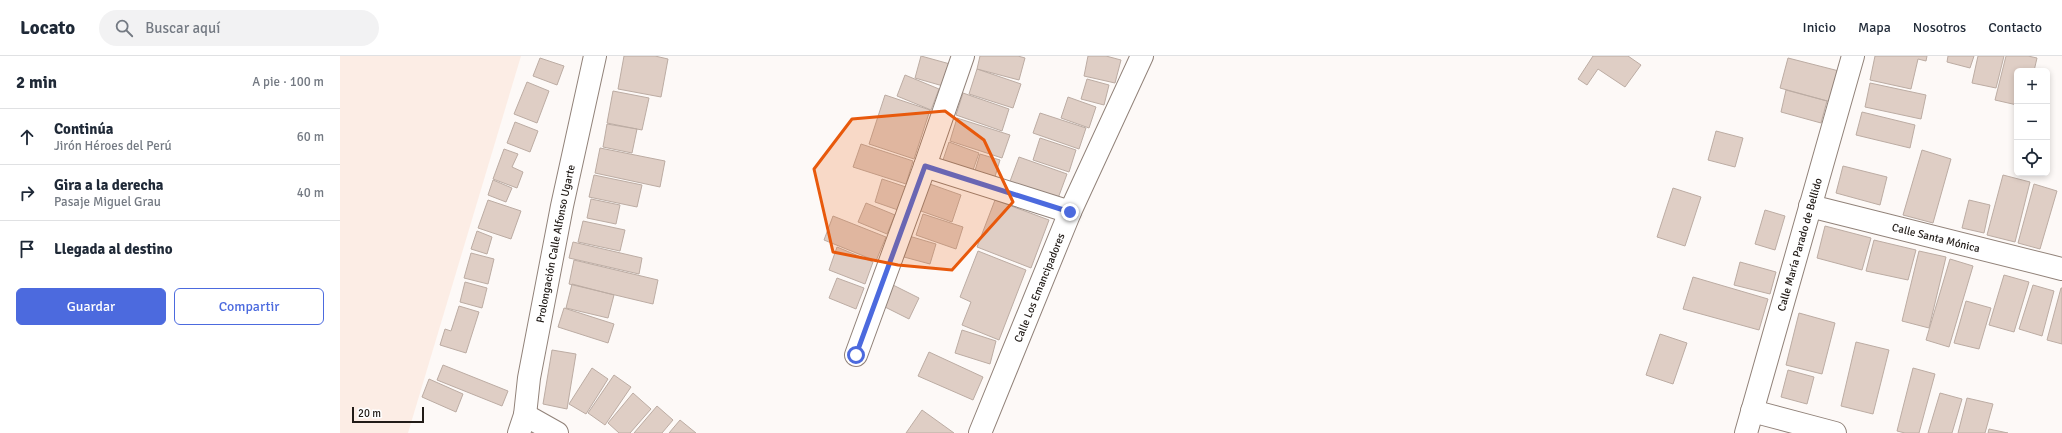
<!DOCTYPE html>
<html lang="es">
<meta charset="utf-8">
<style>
:root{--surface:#fff;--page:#f2f2f3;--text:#1f2937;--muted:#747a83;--line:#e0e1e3;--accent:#4c6ade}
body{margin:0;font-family:Signika,sans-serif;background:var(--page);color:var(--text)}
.controls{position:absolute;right:12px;top:12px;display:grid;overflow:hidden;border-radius:6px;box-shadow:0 2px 6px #0003}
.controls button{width:36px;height:36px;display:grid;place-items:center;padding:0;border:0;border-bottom:1px solid var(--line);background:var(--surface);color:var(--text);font:20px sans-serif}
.scale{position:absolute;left:12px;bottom:10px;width:72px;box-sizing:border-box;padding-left:4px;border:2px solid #211b17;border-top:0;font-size:11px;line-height:14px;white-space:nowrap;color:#211b17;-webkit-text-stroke:3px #fff;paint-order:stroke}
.stop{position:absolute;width:12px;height:12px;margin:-9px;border:3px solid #4c6ade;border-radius:50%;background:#fff}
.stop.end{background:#4c6ade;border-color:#fff;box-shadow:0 1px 4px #0008}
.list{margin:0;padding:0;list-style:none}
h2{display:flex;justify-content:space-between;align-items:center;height:52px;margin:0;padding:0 16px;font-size:17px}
h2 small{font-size:13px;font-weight:400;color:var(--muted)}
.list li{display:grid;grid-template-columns:26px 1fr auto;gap:12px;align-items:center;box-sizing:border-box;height:56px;padding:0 16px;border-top:1px solid var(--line)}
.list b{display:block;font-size:15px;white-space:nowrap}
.list p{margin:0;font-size:13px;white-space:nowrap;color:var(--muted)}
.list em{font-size:13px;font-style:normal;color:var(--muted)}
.actions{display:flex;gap:8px;padding:12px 16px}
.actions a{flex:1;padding:9px 0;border:1px solid var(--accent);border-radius:6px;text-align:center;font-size:14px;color:var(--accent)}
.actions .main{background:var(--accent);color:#fff}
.icon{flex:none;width:22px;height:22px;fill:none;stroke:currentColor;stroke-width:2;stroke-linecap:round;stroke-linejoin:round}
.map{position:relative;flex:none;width:1722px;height:377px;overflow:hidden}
header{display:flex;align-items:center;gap:24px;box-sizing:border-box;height:56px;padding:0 20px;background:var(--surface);border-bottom:1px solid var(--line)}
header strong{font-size:19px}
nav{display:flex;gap:22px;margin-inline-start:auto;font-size:14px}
.search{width:280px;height:36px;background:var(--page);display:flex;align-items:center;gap:10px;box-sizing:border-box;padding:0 14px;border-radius:22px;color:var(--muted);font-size:15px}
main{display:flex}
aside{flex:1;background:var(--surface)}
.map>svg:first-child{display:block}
.built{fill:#fcede5}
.building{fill:#dfcec5;stroke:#bcaca3}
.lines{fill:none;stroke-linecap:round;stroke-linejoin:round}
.minor-casing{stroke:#918279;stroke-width:24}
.minor{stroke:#fff;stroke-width:22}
.route{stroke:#4c6ade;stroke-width:5}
.marked{fill:#e8590c;fill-opacity:0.2;stroke:#e8590c;stroke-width:3;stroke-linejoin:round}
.labels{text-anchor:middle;stroke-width:3;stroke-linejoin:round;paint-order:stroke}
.street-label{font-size:11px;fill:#211b17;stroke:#fff}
</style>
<header>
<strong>Locato</strong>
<div class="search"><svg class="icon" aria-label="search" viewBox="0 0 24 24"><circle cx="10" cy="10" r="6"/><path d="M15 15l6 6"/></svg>Buscar aquí</div>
<nav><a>Inicio</a><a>Mapa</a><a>Nosotros</a><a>Contacto</a></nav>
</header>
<main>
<aside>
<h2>2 min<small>A pie · 100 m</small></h2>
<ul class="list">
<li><svg class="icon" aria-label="ahead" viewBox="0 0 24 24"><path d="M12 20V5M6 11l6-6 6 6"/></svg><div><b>Continúa</b><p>Jirón Héroes del Perú</p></div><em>60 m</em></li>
<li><svg class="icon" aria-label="right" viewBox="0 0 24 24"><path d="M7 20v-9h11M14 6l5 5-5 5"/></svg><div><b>Gira a la derecha</b><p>Pasaje Miguel Grau</p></div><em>40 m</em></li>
<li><svg class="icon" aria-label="arrive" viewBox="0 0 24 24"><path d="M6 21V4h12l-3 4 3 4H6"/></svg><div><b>Llegada al destino</b></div></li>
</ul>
<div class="actions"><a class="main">Guardar</a><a>Compartir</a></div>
</aside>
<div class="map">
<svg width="1722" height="377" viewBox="0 0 1722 377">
<rect width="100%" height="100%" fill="#fdf9f7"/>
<!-- built -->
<path class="built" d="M0,0h181l-113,377h-68z"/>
<!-- building -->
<path class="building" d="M284,0h31l13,3 -7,38 -43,-8z
M581,0l29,8 -7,22 -28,-8z
M640,0h38l7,2 -6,22 -42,-11z
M748,0h18l15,4 -6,23 -31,-7z
M1253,0h35l13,9 -16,22 -27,-18 -11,16 -9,-6z
M1535,0h52l-1,5 -8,-2 -7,30 -41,-9z
M1608,0h26l-4,12 -23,-6z
M1638,0h26l-8,32 -24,-5z
M1666,0h22l9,2 -3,13h-17v34l-22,-5z
M200,2l24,8 -7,19 -24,-9z
M1448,2l51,13 -8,31 -51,-14z
M637,13l44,15 -8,24 -44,-14z
M565,19l34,14 -8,21 -34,-14z
M747,23l22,6 -5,20 -23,-6z
M187,26l22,9 -12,32 -23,-9z
M1530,27l56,12 -5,24 -56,-12z
M1446,34l41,11 -6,22 -40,-11z
M273,35l36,7 -7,32 -35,-7z
M623,37l46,16 -7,22 -46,-16z
M545,39l45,15 -16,49 -45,-15z
M728,41l28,10 -7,21 -28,-10z
M1522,56l53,13 -5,23 -54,-13z
M700,57l46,15 -7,21 -46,-16z
M617,62l53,17 -8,23 -52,-17z
M175,66l23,9 -8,21 -23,-9z
M267,68l30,5 -5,24 -29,-6z
M1376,75l27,7 -8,29 -27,-7z
M700,82l36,12 -7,22 -36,-12z
M609,86l30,11 -7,20 -30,-10z
M521,88l52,17 -7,23 -53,-17z
M260,92l65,13 -5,26 -65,-14z
M164,93l14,5 -6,13 11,5 -6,16 -24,-9z
M1582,94l29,9 -18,64 -30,-8z
M640,98l20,6 -6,20 -20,-6z
M679,101l48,17 -10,27 -48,-17z
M1503,110l44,11 -7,28 -44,-12z
M254,119l48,10 -5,22 -48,-10z
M1663,119l27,7 -15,60 -28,-7z
M542,123l24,8 -8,23 -23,-8z
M153,124l19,8 -6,14 -18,-7z
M587,127l34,12 -9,27 -34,-12z
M1694,128l23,7 -17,58 -22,-6z
M1333,132l28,9 -16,49 -28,-9z
M251,143l29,6 -4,19 -29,-6z
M148,144l33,11 -10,28 -33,-11z
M655,144l54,20 -18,48 -54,-21z
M1629,144l21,5 -6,28 -22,-5z
M526,147l29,12 -8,19 -29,-12z
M1425,154l20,6 -10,34 -20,-6z
M583,158l40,13 -7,22 -40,-14z
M493,160l53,21 -10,24 -52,-21z
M243,165l42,9 -5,21 -42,-9z
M1485,170l46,12 -9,32 -45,-12z
M137,175l15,6 -5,17 -16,-5z
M569,180l27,8 -6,20 -26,-7z
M1534,184l42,10 -8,30 -42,-9z
M233,186l69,16 -3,16 -70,-16z
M497,191l36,15 -8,22 -36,-14z
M638,195l48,19 -27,70 -37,-15 9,-23 -11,-5z
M1579,195l27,6 -17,71 -27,-7z
M131,197l23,6 -6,25 -24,-6z
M1610,203l23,7 -24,81 -23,-7z
M234,204l84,20 -5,24 -84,-20z
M1400,206l36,10 -6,22 -36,-9z
M1664,219l25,7 -15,50 -25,-7z
M1353,221l75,22 -9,31 -76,-21z
M497,222l27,10 -8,21 -27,-11z
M125,226l22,6 -5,20 -22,-6z
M232,228l42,11 -6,23 -42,-10z
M551,228l28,14 -10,21 -28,-14z
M1693,229l21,6 -12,45 -23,-7z
M1721,232h1v56l-15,-4z
M1626,245l25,7 -12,41 -25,-6z
M119,250l20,6 -13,41 -26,-8 5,-16 6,2z
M224,252l50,16 -6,19 -50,-16z
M1459,257l36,10 -13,51 -36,-9z
M622,274l34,11 -6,23 -35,-11z
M1320,278l27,9 -14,41 -27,-9z
M1516,286l33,8 -16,64 -32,-8z
M212,294l24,4 -9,55 -24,-5z
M589,296l54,25 -10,23 -55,-24z
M103,309l65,26 -6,15 -65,-26z
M252,312l16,11 -22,35 -17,-10z
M1573,312l22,6 -16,59h-14l-8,-2z
M1448,314l26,7 -7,27 -26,-7z
M274,319l17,12 -26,38 -17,-12z
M89,323l34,15 -7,18 -34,-15z
M293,337l18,16 -21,24h-11l-11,-10z
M1600,337l22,6 -10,34h-24z
M1627,342l26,6 -8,29h-27z
M317,350l16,14 -11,13h-28z
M582,354l32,23h-48z
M340,364l16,13h-27z
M1649,373l19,4h-20z"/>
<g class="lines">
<defs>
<g id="minor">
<path d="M585,110l145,46"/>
<path id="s1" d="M1470,150l252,63"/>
<path d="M516,299l69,-189 38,-110"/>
<path d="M1412,355l83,22"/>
<path d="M185,359l32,18"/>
<path id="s2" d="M179,377l6,-18 4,-37 33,-172 33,-150"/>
<path id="s3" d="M640,377l90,-221 72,-156"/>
<path id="s4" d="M1406,377l107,-377"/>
</g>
</defs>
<!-- minor casing -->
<use href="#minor" class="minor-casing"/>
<!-- minor -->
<use href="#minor" class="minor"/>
</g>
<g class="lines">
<!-- route -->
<path class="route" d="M516,299l69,-189 145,46"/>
</g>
<!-- marked area -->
<path class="marked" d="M605,55l39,29 29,62 -61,68 -54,-5 -65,-13 -19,-83 38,-50z"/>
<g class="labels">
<!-- street labels -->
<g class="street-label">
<text dy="4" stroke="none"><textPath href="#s1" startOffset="130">Calle Santa Mónica</textPath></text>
<text dy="4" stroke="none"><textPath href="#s2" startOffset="193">Prolongación Calle Alfonso Ugarte</textPath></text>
<text dy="4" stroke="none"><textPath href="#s4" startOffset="196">Calle María Parado de Bellido</textPath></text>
<text dy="4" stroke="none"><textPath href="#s3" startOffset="157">Calle Los Emancipadores</textPath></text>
</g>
</g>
</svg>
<div class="controls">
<button>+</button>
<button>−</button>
<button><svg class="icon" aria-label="locate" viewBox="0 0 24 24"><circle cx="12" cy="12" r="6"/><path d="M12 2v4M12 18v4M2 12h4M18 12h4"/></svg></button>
</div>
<div class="scale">20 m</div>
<div class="stop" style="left:516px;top:299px"></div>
<div class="stop end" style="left:730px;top:156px"></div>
</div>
</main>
